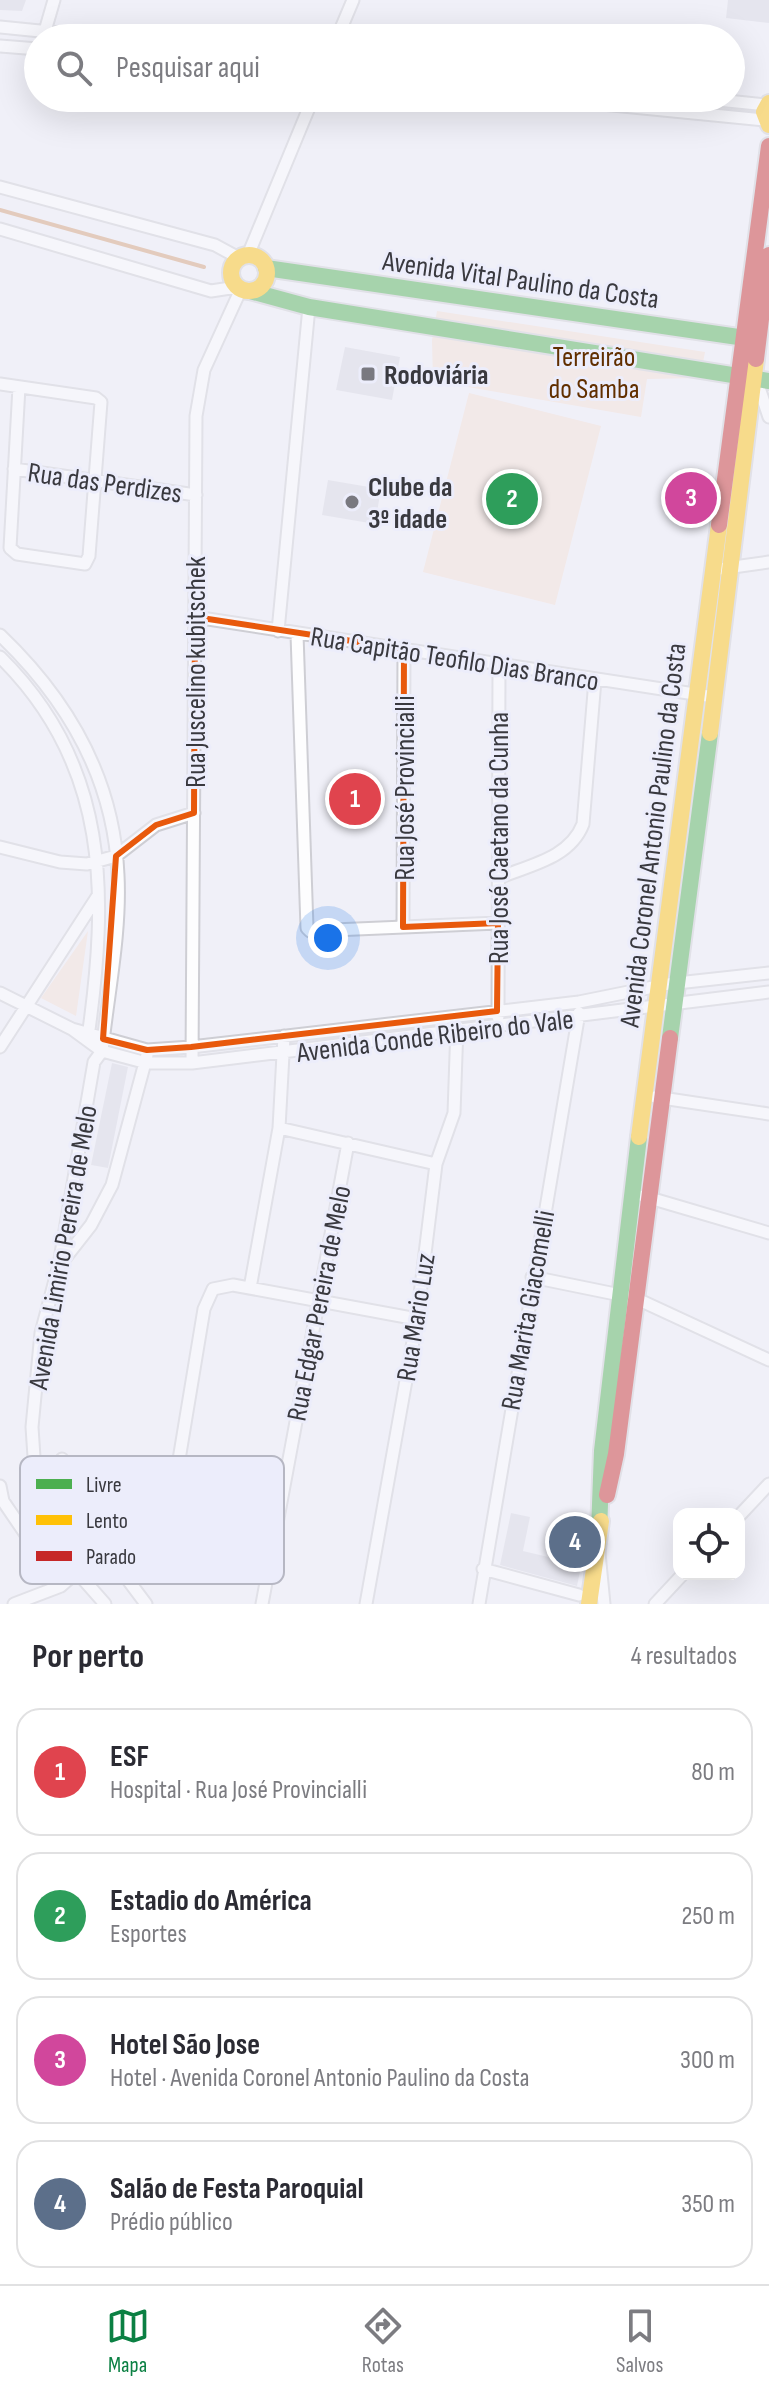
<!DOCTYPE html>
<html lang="pt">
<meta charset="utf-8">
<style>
:root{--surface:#fff;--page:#f2f2f3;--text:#2b2b33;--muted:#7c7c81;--line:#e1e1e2;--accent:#0b8043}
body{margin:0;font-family:"Sofia Sans Condensed",sans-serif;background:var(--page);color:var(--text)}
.controls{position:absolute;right:24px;bottom:24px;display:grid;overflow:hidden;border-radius:16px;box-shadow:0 8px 32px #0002}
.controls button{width:72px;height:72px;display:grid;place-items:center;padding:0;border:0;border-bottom:2px solid var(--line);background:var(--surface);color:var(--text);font:40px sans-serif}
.you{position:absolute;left:328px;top:938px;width:28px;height:28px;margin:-20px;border:6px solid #fff;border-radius:50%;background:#1a73e8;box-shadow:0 0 0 12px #1a73e833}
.badge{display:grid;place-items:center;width:52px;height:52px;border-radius:50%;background:var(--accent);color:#fff;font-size:26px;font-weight:700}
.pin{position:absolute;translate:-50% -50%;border:4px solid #fff;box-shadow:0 2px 8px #0006}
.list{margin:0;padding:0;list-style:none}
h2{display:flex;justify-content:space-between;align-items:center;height:104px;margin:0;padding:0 32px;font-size:34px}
h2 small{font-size:26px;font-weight:400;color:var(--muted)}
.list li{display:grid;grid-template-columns:52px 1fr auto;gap:24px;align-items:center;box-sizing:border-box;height:128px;margin:0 16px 16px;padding:0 16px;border:2px solid var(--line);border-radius:24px}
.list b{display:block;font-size:30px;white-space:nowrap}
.list p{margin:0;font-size:26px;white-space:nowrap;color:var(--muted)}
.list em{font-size:26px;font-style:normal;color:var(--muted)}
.icon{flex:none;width:44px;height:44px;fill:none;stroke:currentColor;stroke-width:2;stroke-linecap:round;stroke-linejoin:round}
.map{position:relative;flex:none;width:769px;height:1604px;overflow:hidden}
.search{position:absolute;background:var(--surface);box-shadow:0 8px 32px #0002;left:24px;right:24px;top:24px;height:88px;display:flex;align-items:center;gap:20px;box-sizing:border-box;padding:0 28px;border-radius:44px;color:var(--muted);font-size:30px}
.sheet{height:680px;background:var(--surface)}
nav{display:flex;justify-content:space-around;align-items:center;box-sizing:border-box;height:112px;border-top:2px solid var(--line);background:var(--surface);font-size:22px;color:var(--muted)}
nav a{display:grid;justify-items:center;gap:4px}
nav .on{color:var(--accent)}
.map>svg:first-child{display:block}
.green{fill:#f4dfd4}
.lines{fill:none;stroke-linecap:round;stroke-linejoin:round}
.stream{stroke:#d39e77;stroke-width:4}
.building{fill:#d8d8e3}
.street-casing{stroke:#ceced4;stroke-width:15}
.fast-casing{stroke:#ceced4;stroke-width:20}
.slow-casing{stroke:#ceced4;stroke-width:20}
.jam-casing{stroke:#ceced4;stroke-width:20}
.street{stroke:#fdfdfe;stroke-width:11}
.fast{stroke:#4caf50;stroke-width:16}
.slow{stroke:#ffc107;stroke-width:16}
.jam{stroke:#c62828;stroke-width:16}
.marked{fill:none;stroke:#e8590c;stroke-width:6;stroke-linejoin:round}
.poi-dot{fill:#797980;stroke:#ecedfb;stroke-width:3}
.labels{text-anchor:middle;stroke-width:6;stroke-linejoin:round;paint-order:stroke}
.street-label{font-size:28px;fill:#39393f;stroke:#ecedfb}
.park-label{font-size:28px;fill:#612f00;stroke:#ecedfb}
.poi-label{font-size:28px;font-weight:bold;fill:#39393f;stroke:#ecedfb;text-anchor:start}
.key{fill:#ecedfb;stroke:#b6b7c3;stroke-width:2}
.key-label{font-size:22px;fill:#39393f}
</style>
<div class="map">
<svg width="769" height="1604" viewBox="0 0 769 1604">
<rect width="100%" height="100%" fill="#f0f0f8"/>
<!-- green -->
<path class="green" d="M437,311l268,41 -5,26 -53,1 -6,38 -208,-36 -1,-41z
M469,393l132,33 -46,179 -132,-33z
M88,931l-12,85 -35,-18z"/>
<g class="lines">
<!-- stream -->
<path class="stream" d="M0,210l204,57"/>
</g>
<!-- building -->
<path class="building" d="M0,0h26l-4,11 -22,-1z
M728,0h41v23l-43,-5z
M345,347l55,10 -8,43 -56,-10z
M328,480l53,9 -6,35 -53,-9z
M112,1063l16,4 -20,101 -17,-3z
M511,1513l19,4 -7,34 38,9 7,-31 20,4 -11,53 -77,-21z"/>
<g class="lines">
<defs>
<path id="street" d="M0,27l110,11
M43,38l11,-38
M337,38l16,-38
M0,46l38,3
M541,98l224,22
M698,98l69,7
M0,187l215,58 24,13
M0,229l211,62 26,-4
M248,255l65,-157
M756,379l13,38
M0,384l96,14 5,4 -12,154 -4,8 -68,-10 -7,-6 9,-161
M14,469l182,26
M712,570l57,-8
M195,617l519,80
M278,631l31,-324
M297,634l10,294 3,3 188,-8
M0,635c68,65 114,144 118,240 3,58 -10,118 -16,176l-8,11 -35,203 -18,68 -9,94 4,60 40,84 29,33
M0,657c110,108 108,238 88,380
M0,847l60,15 27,2 29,-8 40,-31 38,-12
M498,878c32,-13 72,-20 85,-54l12,-144
M403,927l1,-278
M0,993l72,36 30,22 45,12h45l577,-71
M498,1017l1,-351
M72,1029l75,21 44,-3 388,-45 89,-18 101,-11
M0,1047l97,-150
M192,1063l4,-647 8,-46 37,-81
M655,1097l114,17
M279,1128l157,36
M643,1196l126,37
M62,1262l29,-37 21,-40 35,-130
M532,1277l103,21 134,62
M250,1288l29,-160 5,-92
M62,1459l42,89 42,56
M0,1486l3,15 58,85
M739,1516l30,-32
M599,1553l5,51
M483,1569l96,26
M14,1604l47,-18 43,-38 59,8 41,-247 9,-20 20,-4 184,34
M262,1604l86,-461
M366,1604l51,-285 19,-155 18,-51 3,-87
M479,1604l100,-591
M655,1604l28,-30"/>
<path id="fast" d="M266,268l486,71
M250,291l59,16 460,74
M670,1038l40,-305
M599,1531l3,-80 37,-314"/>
<path id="slow" d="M769,103l-5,9 5,13
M231 273a18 18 0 1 1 36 0a18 18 0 1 1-36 0Z
M710,733l46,-374
M639,1137l80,-612
M589,1604l12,-83"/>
<path id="jam" d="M756,359l13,-104
M719,525l50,-379
M607,1495l9,-41 54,-416"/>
</defs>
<!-- street casing -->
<use href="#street" class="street-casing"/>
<!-- fast casing -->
<use href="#fast" class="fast-casing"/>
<!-- slow casing -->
<use href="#slow" class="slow-casing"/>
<!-- jam casing -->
<use href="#jam" class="jam-casing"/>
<!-- street -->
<use href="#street" class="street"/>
<!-- fast -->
<use href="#fast" class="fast"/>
<!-- slow -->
<use href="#slow" class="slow"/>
<!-- jam -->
<use href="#jam" class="jam"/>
</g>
<!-- marked area -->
<path d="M0 0H769V1604H0ZM195,617l209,32 -1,278 95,-4 -1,88 -306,36 -44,3 -44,-11 13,-183 40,-31 38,-12z" fill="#f0f0f8" fill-opacity=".55" fill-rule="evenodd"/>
<path class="marked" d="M195,617l209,32 -1,278 95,-4 -1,88 -306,36 -44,3 -44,-11 13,-183 40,-31 38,-12z"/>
<!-- markers -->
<g class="poi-dot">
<rect x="360" y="366" width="16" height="16" rx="4"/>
<circle cx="352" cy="502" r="8"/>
</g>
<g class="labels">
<!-- street labels -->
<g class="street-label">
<text transform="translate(521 279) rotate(8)" y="10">Avenida Vital Paulino da Costa</text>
<text transform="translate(105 482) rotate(8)" y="10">Rua das Perdizes</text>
<text transform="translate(455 658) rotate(9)" y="10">Rua Capitão Teofilo Dias Branco</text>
<text transform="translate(195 672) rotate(-90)" y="10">Rua Juscelino kubitschek</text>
<text transform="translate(404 788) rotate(-90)" y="10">Rua José Provincialli</text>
<text transform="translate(652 835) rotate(-83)" y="10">Avenida Coronel Antonio Paulino da Costa</text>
<text transform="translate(498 838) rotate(-90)" y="10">Rua José Caetano da Cunha</text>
<text transform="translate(435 1035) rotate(-7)" y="10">Avenida Conde Ribeiro do Vale</text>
<text transform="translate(62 1247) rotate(-80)" y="10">Avenida Limirio Pereira de Melo</text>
<text transform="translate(318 1303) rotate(-79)" y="10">Rua Edgar Pereira de Melo</text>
<text transform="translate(527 1310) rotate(-80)" y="10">Rua Marita Giacomelli</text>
<text transform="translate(415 1317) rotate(-81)" y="10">Rua Mario Luz</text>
</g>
<!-- park labels -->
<g class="park-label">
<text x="594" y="366">Terreirão<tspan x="594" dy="32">do Samba</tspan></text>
</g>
<!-- poi labels -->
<g class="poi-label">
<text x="384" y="384">Rodoviária</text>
<text x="368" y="496">Clube da<tspan x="368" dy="32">3º idade</tspan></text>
</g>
</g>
<!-- legend -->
<rect x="20" y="1456" width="264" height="128" rx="12" class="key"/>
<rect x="36" y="1479" width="36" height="10" fill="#4caf50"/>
<rect x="36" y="1515" width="36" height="10" fill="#ffc107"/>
<rect x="36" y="1551" width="36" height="10" fill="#c62828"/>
<g class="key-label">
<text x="86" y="1492">Livre</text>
<text x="86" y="1528">Lento</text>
<text x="86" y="1564">Parado</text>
</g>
</svg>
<div class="controls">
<button><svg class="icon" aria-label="locate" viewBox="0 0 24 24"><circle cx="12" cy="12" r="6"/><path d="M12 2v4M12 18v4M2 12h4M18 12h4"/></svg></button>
</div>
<div class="you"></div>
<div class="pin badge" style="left:355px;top:799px;background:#e0444e">1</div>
<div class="pin badge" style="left:512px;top:499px;background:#2e9e5b">2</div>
<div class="pin badge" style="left:691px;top:498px;background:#d1479c">3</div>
<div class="pin badge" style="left:575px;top:1542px;background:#5c6f8a">4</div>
<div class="search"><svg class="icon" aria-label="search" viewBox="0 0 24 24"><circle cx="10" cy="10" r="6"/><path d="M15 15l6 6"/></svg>Pesquisar aqui</div>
</div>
<section class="sheet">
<h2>Por perto<small>4 resultados</small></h2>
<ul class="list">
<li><span class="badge" style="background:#e0444e">1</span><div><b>ESF</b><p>Hospital · Rua José Provincialli</p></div><em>80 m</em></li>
<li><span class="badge" style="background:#2e9e5b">2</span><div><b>Estadio do América</b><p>Esportes</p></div><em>250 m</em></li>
<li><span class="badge" style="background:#d1479c">3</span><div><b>Hotel São Jose</b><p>Hotel · Avenida Coronel Antonio Paulino da Costa</p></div><em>300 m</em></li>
<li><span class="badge" style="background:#5c6f8a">4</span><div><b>Salão de Festa Paroquial</b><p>Prédio público</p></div><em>350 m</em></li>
</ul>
</section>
<nav>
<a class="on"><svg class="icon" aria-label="map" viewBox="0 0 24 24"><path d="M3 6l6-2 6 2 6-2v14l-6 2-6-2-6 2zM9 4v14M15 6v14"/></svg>Mapa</a>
<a><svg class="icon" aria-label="directions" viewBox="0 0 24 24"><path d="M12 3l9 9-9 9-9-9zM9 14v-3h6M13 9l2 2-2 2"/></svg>Rotas</a>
<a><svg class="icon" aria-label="saved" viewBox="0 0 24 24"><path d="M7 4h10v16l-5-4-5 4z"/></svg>Salvos</a>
</nav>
